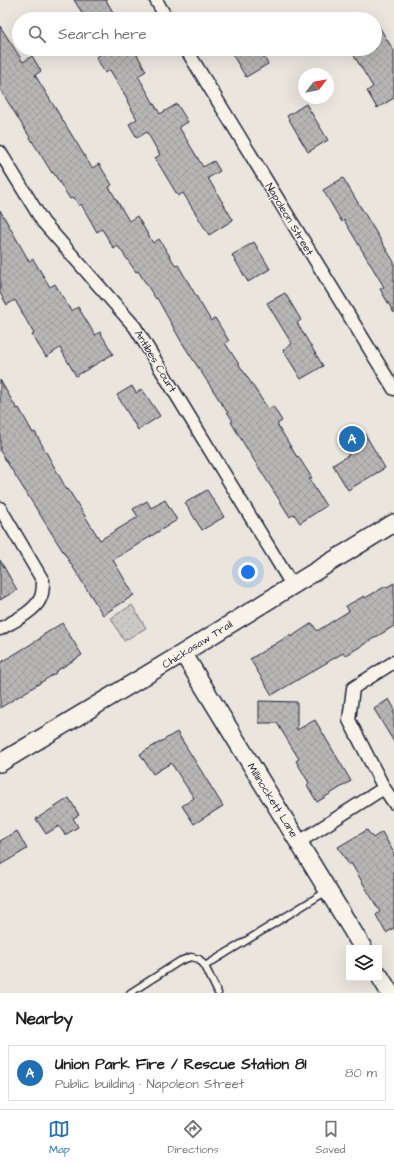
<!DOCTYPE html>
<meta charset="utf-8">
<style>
:root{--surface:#fff;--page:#f2f2f2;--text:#222;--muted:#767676;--line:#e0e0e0;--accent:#1f6fb2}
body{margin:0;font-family:"Architects Daughter",sans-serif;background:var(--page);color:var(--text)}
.controls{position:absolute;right:12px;bottom:12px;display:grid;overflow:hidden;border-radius:0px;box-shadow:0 4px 16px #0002}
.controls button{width:36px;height:36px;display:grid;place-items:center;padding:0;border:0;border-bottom:1px solid var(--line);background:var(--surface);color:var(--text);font:20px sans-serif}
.compass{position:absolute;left:298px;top:68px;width:36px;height:36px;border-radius:50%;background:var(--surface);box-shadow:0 4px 16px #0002;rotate:59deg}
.you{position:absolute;left:248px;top:572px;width:14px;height:14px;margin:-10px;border:3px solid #fff;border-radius:50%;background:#1a73e8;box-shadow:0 0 0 6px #1a73e833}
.badge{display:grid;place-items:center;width:26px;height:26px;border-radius:50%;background:var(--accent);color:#fff;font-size:13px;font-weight:700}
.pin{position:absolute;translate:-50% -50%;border:2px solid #fff;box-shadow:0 1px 4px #0006}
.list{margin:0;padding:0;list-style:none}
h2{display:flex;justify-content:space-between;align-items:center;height:52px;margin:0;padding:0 16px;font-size:17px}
h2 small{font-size:13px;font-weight:400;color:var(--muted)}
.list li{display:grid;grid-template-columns:26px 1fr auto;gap:12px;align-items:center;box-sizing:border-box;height:56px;margin:0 8px 8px;padding:0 8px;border:1px solid var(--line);border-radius:0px}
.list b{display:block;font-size:15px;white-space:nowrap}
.list p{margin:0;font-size:13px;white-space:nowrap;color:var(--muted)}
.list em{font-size:13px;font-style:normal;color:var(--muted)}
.icon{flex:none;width:22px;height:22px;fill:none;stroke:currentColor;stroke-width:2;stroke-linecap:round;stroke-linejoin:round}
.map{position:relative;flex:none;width:394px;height:993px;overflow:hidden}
.search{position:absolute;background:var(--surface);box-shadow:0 4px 16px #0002;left:12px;right:12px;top:12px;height:44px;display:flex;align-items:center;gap:10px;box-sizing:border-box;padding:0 14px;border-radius:22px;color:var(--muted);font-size:15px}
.sheet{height:116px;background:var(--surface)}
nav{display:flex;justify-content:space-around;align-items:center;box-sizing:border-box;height:56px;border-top:1px solid var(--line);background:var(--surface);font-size:11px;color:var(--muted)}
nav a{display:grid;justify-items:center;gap:2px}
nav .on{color:var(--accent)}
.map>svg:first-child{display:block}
.park{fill:url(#park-dots);stroke:#787680}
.building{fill:url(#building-cross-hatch);stroke:#22223b}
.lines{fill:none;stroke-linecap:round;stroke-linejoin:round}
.lane-casing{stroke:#22223b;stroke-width:9}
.street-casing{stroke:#22223b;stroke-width:15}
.secondary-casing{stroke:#22223b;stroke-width:20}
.lane{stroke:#f7f3e8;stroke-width:6}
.street{stroke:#f7f3e8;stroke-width:12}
.secondary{stroke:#f7f3e8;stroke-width:17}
.labels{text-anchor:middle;stroke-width:3;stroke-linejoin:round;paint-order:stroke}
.street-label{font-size:11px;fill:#22223b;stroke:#f7f3e8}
</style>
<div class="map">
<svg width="394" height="993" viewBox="0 0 394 993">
<defs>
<pattern id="park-dots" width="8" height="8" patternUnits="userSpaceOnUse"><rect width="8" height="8" fill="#cdc9c6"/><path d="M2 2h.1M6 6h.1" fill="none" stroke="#b0acab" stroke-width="1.8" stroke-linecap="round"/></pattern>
<pattern id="building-cross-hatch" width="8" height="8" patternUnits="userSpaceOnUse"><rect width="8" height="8" fill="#b8b6b5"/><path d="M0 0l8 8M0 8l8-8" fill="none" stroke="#9e9c9d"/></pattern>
</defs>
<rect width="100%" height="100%" fill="#eae6de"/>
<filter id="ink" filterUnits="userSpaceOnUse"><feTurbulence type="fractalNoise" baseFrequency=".025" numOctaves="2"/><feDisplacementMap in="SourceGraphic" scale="8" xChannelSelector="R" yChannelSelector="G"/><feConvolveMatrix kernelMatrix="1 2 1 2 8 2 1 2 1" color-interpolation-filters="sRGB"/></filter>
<g filter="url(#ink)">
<!-- park -->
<path class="park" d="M132,605l14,23 -22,13 -13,-23z"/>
<!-- building -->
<path class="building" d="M74,0h32l11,19h-31z
M375,20l19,31v47l-17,10 -10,-17 6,-4 -23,-38h25z
M0,26l23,36 9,-6 9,15 -6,4 57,93 7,-4 13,21 -3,2 20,34 8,-5 16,27 6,-4 17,27 2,-1 33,56 4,-3 14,23 -4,2 43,66 5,-3 9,15 -5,3 20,33 1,-1 14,22 -3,1 17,27 -26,17 -6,-9 -4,3 -43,-68 -16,-27 2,-1 -52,-80 -24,-43 -1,1 -18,-28 -2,1 -18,-26 -4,3 -12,-20 -5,3 -16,-28 -2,2 -5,-9 -4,2 -17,-27 -1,1 -52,-84z
M109,49h25l12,22 -8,5 22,38 17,-10 11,18 -9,5 24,40 11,-6 6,10 -12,7 25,42 -24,15 -26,-42 -5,3 -23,-38 5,-3 -13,-23 -10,6 -8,-14 8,-5 -10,-18 1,-1 -18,-30 -5,3 -9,-16z
M229,49h30l9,15 -22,13z
M306,104l22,36 -20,12 -21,-36z
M343,178l51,84v51l-14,-24 4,-2 -40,-67 -2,2 -19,-32z
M0,210l29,51 4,-2 17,28 5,-3 16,27 7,-4 17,28 5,-3 13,22 -37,22 -16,-28 -14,9 -14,-22 2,-1 -19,-34 -8,5 -7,-12z
M254,242l16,27 -22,13 -16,-27z
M285,293l16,27 -4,3 26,43 -22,13 -18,-29 9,-6 -25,-41z
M0,380l17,29 2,-1 14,25 2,-1 32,58 1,-1 32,51 38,-23 -5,-8 14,-8 4,7 14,-8 12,20 -64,40 21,35 -31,20 -103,-164z
M132,386l4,7 6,-4 18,27 -22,14 -21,-35z
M365,434l20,34 -37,22 -15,-25 16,-10 -5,-8z
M207,490l17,27 -22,13 -17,-27z
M0,560l17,30 -17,10z
M394,583v43l-49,30 -2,-3 -71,42 -22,-36 40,-24 1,2 21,-14 5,8 32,-20 -3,-5 18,-10 1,2 21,-12 1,1z
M62,623l20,32 -27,17 1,1 -56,35v-45l41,-25 -1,-1z
M389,699l5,9v34l-20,-33z
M259,701l38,1v28l18,-10 36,61 -34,21 -10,-17 2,-2 -13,-22 3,-2 -22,-36h-18z
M177,732l46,74 -29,18 -12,-18 12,-8 -23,-35 -18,11 -13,-20z
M69,798l10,17 -6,3 5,9 -13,8 -6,-9 -13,8 -10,-15z
M367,830l6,8 9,-6 12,21v75l-8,5 -10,-18 4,-3 -29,-49 -2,2 -11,-18z
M17,831l10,18 -27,16v-24z"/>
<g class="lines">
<defs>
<path id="lane" d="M205,966l122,-75
M130,993l50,-32 11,-4 8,2 6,7 13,27"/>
<path id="street" d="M156,0l11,19
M186,49l208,340
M0,152l43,70 92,105 157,258
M0,508l43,73c0,6 0,13 -3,18 -6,13 -28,23 -40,30
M394,662l-41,26 -4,32 35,68 10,15
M299,842l85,-54"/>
<path id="secondary" d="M183,653l180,295
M0,763l183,-110 211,-130
M379,975l11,18"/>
</defs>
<!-- lane casing -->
<use href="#lane" class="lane-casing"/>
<!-- street casing -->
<use href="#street" class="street-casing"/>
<!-- secondary casing -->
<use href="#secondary" class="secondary-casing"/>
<!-- lane -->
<use href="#lane" class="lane"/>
<!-- street -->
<use href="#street" class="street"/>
<!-- secondary -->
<use href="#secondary" class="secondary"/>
</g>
</g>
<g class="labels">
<!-- street labels -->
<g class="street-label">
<text transform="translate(290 219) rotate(59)" y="4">Napoleon Street</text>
<text transform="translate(156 361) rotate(59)" y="4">Antibes Court</text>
<text transform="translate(197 644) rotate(-32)" y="4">Chickasaw Trail</text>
<text transform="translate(273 800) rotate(58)" y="4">Millinockett Lane</text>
</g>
</g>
</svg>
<div class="controls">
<button><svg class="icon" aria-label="layers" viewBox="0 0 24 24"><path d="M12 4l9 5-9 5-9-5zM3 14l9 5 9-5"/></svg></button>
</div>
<svg class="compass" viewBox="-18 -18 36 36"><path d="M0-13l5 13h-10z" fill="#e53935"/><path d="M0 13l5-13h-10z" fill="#767676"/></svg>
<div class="you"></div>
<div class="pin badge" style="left:352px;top:439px">A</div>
<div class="search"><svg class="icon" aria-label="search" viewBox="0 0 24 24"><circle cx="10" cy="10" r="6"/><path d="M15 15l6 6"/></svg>Search here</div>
</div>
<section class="sheet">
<h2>Nearby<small></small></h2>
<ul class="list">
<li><span class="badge">A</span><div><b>Union Park Fire / Rescue Station 81</b><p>Public building · Napoleon Street</p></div><em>80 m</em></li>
</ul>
</section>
<nav>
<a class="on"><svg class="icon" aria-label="map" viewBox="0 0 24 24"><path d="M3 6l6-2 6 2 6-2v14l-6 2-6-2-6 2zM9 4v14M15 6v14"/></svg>Map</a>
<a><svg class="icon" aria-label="directions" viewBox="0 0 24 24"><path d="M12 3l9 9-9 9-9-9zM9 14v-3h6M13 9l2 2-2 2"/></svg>Directions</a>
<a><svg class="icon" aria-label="saved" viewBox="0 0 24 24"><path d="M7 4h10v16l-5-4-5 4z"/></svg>Saved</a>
</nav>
